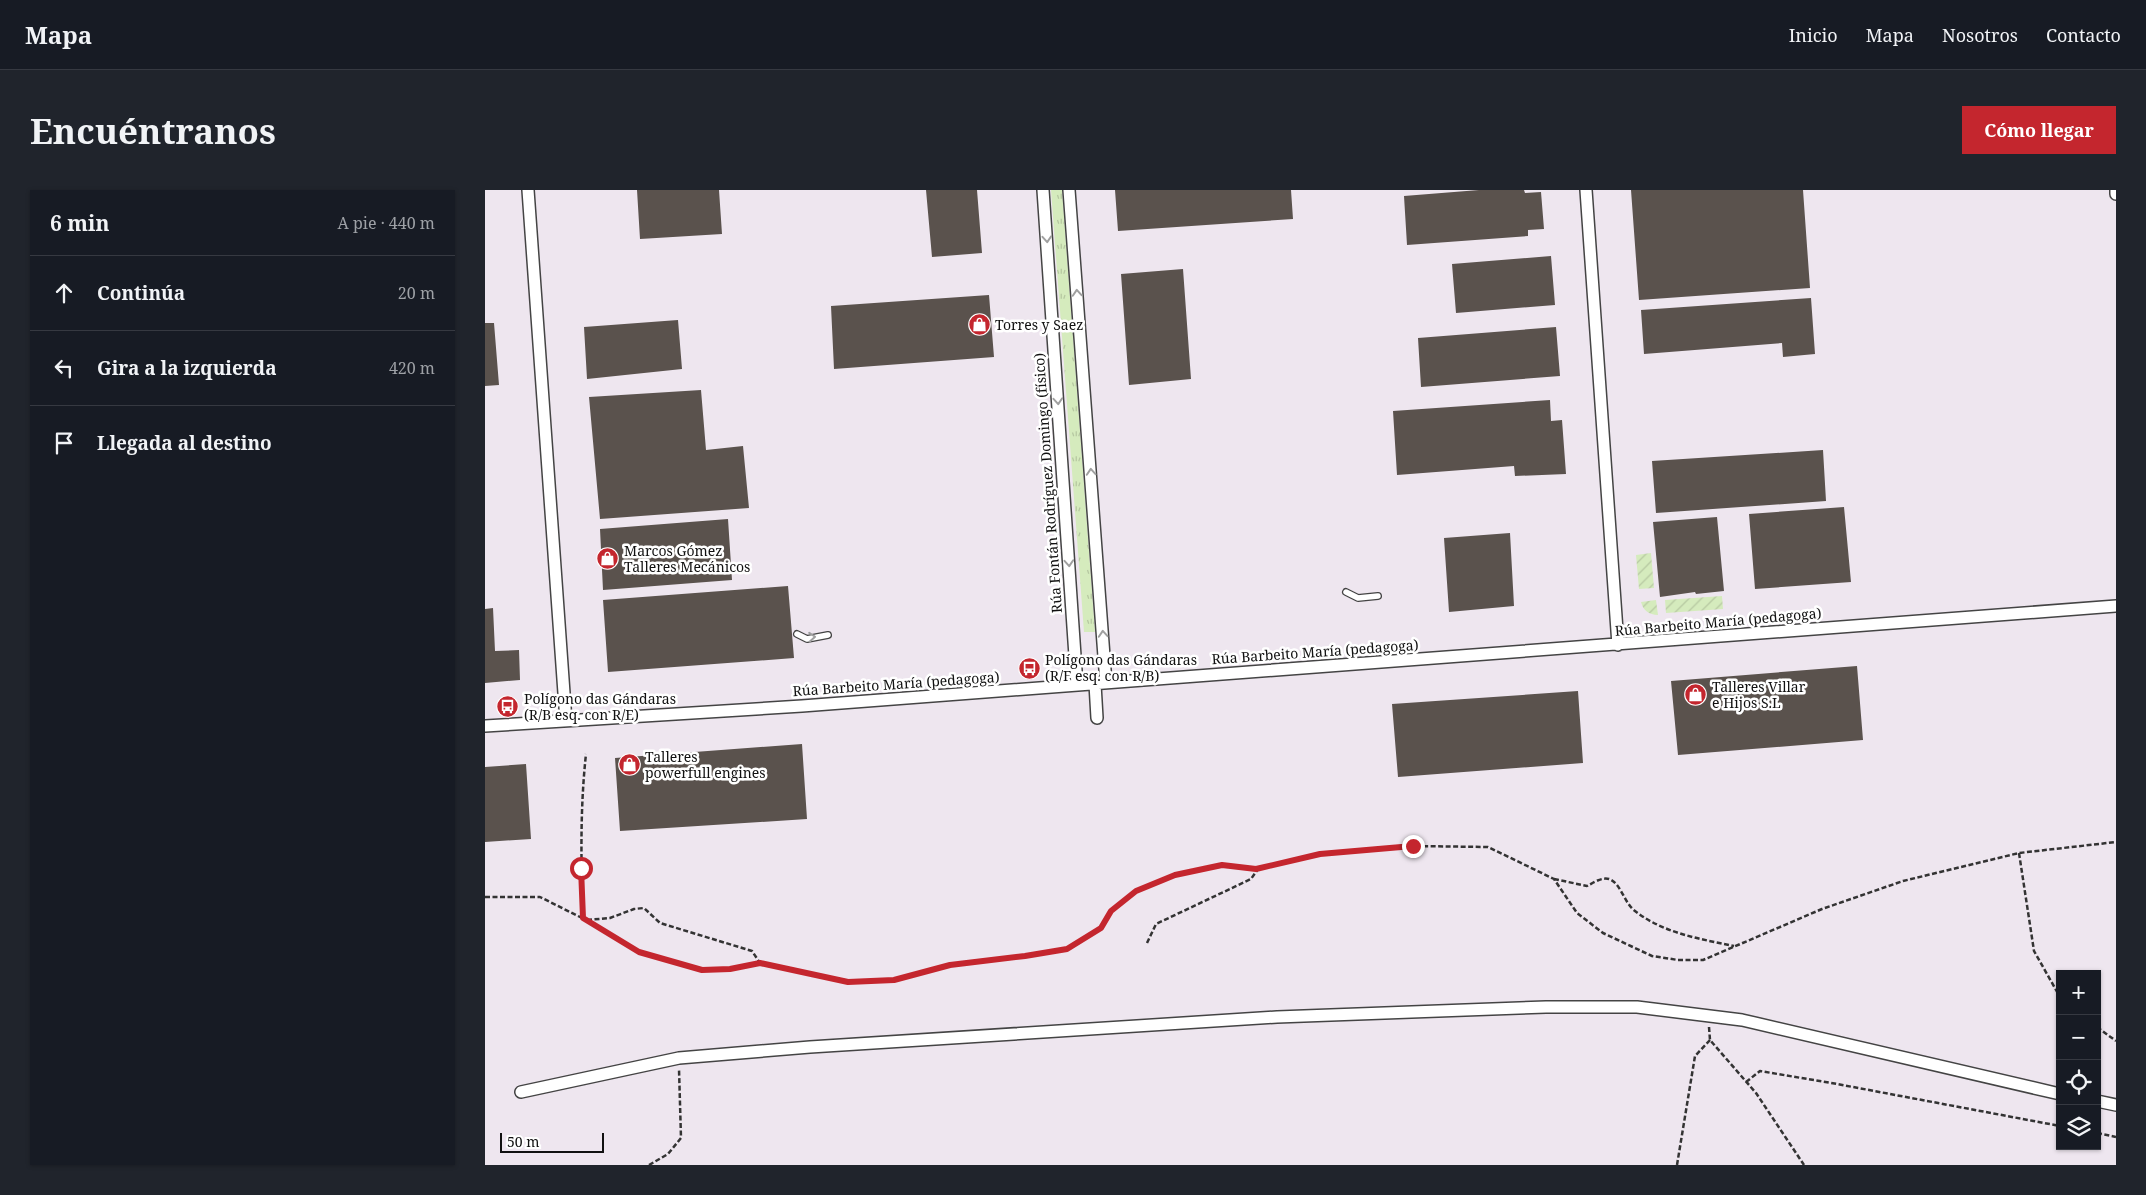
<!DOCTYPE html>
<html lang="es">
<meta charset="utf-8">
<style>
:root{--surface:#171b24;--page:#20242c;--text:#f1f3f6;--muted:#9ea1a6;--line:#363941;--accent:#c4262e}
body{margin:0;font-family:"Noto Serif",serif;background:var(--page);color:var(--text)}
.controls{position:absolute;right:15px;bottom:15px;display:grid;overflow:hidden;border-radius:0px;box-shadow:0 1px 4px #0004}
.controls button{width:45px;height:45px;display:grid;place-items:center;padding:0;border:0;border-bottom:1px solid var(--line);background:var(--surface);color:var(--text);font:25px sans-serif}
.scale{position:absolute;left:15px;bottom:12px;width:104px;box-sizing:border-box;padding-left:5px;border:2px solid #111;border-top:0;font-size:14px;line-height:18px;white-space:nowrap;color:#111;-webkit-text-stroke:4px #fff;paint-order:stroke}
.stop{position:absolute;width:15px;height:15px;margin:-11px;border:4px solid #c4262e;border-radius:50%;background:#fff}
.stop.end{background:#c4262e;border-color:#fff;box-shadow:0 1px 5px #0008}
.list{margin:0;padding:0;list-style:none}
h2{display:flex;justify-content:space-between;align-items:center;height:65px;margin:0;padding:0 20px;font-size:21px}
h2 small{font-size:16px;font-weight:400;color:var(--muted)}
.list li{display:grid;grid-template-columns:32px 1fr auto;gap:15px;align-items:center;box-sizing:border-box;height:75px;padding:0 20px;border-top:1px solid var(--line)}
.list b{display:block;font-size:19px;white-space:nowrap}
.list em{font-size:16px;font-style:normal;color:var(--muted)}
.icon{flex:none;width:28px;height:28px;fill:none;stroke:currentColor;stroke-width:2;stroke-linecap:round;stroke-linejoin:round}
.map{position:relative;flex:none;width:1631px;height:975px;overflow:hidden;border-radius:0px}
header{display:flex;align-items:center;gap:30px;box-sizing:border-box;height:70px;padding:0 25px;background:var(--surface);border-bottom:1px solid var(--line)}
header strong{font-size:24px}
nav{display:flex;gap:28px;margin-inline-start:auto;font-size:18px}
.intro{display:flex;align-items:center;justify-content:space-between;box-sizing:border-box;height:120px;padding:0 30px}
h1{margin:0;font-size:35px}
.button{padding:12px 22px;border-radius:0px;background:var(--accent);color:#fff;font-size:18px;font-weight:700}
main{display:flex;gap:30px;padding:0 30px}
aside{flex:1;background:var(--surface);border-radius:0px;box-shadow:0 1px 4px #0004}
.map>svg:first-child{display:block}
.industrial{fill:#eee6ef;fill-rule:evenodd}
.grass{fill:url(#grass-tufts)}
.garden{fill:url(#garden-furrows)}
.building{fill:#5a524d}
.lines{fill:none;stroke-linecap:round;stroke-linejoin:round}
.lane-casing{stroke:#444;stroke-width:8}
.street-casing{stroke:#444;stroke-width:14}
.path{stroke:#333;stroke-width:2.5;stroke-dasharray:5 2.5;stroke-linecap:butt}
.lane{stroke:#fff;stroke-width:5.5}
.street{stroke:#fff;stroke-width:11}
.oneway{stroke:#a0a0a0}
.route{stroke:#c4262e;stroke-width:6}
.labels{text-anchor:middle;stroke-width:5;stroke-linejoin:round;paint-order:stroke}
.poi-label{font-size:14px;fill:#111;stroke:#fff;text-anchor:start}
.street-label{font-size:14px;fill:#111;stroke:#fff}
</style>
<header>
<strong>Mapa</strong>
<nav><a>Inicio</a><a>Mapa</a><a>Nosotros</a><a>Contacto</a></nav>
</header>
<div class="intro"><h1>Encuéntranos</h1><a class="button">Cómo llegar</a></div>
<main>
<aside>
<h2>6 min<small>A pie · 440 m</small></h2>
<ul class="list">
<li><svg class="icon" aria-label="ahead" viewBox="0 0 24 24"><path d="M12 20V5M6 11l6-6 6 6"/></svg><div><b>Continúa</b></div><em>20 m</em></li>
<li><svg class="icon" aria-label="left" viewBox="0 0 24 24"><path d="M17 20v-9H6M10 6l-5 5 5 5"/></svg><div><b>Gira a la izquierda</b></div><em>420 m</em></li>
<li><svg class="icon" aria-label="arrive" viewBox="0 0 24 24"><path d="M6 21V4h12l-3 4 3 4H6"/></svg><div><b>Llegada al destino</b></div></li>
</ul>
</aside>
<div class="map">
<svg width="1631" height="975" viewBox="0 0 1631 975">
<defs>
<pattern id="grass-tufts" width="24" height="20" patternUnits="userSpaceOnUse" patternTransform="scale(1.25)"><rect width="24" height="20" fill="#d5ebbd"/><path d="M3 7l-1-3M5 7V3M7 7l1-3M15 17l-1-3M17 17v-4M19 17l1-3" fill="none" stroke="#b6c8a1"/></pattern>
<pattern id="garden-furrows" width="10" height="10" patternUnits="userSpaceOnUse" patternTransform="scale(1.25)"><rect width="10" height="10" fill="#d5ebbd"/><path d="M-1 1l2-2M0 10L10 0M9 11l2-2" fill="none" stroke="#b6c8a1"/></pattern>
</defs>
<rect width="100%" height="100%" fill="#fffdf5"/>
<!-- industrial -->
<path class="industrial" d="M0,0h1631v975h-1631zM1575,784h37v172h-37z"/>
<!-- grass -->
<path class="grass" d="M566,0h11l33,442h-11z"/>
<!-- garden -->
<path class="garden" d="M1166,363l3,35 -15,1 -3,-34z
M1237,406l1,13 -57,4 -1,-13z
M1171,410l2,15c-9,0 -15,-5 -17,-13z"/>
<!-- building -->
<path class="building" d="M152,0h82l3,44 -82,5z
M441,0h51l5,63 -50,4z
M630,0h176l2,29 -175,12z
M994,0h45l1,3 16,-1 3,37 -16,1v6l-121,9 -3,-49z
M1146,0h172l7,98 -171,12z
M1066,66l4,49 -99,8 -4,-49z
M698,79l8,110 -62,6 -8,-111z
M504,105l5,62 -160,12 -3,-63z
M1326,108l4,56 -32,3 -1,-14 -138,11 -3,-44z
M193,130l4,49 -95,10 -3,-52z
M0,133h9l5,62 -14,1z
M1071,137l4,49 -139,11 -3,-49z
M216,200l5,60 37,-4 6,62 -149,11 -11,-122z
M1065,210l1,21 11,-1 4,54 -51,2 -1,-10 -117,9 -4,-64z
M1338,260l3,51 -170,12 -4,-52z
M1359,317l7,75 -96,7 -6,-75z
M1232,327l7,74 -28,3 -1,-2 -35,5 -7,-75z
M243,329l4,61 -129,10 -3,-61z
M1025,343l4,73 -65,6 -5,-74z
M303,396l6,72 -186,14 -5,-72z
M8,418l2,43 24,-1 1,30 -35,3v-74z
M1372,476l6,74 -185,15 -7,-74z
M1093,501l5,72 -185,14 -6,-73z
M317,554l5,75 -187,12 -5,-73z
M41,574l5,75 -46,3v-75z"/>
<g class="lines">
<defs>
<path id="lane" d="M861,402l12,6 20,-2
M312,444l10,5 21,-4"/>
<path id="street" d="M43,0l38,531
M558,0l34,495
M584,0l37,493
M1101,0l32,455
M1631,0v4
M610,494l2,34
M0,536l317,-20 1314,-100
M36,902l158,-34 131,-11 467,-30 269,-10h91l105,13 318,74
M1612,911l19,4"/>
</defs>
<!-- lane casing -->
<use href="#lane" class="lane-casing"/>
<!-- street casing -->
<use href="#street" class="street-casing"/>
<!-- path -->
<path class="path" d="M1534,663l15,98 26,46
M1069,689l33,7c6,-3 14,-9 22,-7 12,4 15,24 26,32 28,22 65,28 99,35
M0,707h55l46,23 53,32 63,18 28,-1 30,-6 88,19 46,-2 56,-15 75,-9 42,-7 34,-21 10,-17 25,-20 39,-16 47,-10 34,4 64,-15 93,-8 75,1 66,32 23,34 26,20 49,23 26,4h25l119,-51 81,-28 116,-28 97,-11
M98,729c-2,-56 -3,-110 3,-165
M102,730l23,-2 24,-9 10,-1 16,15 92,28 8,12
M662,753l9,-19 95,-45 7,-10
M1224,837l1,13 46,53 48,72
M1612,837l19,14
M1261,892l14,-11 77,13 223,42
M1612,943l19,4
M164,975l19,-11 13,-16 -2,-69
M1192,975l18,-109 15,-16"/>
<!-- lane -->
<use href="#lane" class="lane"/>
<!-- street -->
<use href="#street" class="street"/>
</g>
<!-- one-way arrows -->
<defs><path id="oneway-chevron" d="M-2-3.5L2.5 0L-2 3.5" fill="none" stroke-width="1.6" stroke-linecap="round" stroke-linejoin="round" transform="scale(1.25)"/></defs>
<g class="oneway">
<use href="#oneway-chevron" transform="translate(562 49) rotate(86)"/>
<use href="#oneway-chevron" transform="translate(592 103) rotate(-94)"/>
<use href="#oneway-chevron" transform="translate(573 211) rotate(86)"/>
<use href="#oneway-chevron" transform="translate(606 282) rotate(-94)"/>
<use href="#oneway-chevron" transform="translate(584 373) rotate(86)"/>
<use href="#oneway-chevron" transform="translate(618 444) rotate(-94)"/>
<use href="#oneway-chevron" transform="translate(327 447) rotate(-4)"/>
</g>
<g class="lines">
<!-- route -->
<path class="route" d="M96,678l2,50 56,34 63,18 28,-1 30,-6 88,19 46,-2 56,-15 75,-9 42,-7 34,-21 10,-17 25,-20 39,-16 47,-10 34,4 64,-15 93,-8"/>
</g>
<!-- icons -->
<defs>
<symbol id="shop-disc" viewBox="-11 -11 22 22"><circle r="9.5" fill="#c4262e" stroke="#fff"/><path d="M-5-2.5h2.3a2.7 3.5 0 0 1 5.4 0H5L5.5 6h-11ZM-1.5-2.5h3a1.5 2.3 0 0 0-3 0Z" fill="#fff"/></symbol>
<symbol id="bus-disc" viewBox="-11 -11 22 22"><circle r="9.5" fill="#c4262e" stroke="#fff"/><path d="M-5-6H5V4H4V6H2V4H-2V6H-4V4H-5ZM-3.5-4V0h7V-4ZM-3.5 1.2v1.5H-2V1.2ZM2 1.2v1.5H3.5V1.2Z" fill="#fff"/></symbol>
</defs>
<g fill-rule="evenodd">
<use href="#shop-disc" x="482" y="122" width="25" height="25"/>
<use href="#shop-disc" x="110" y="356" width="25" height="25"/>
<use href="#bus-disc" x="532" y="466" width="25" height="25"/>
<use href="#shop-disc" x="1198" y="492" width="25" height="25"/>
<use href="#bus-disc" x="10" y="504" width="25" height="25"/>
<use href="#shop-disc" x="132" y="562" width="25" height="25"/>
</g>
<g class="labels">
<!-- poi labels -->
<g class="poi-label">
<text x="510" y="140">Torres y Saez</text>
<text x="139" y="366">Marcos Gómez<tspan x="139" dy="16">Talleres Mecánicos</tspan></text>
<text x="560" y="475">Polígono das Gándaras<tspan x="560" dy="16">(R/F esq. con R/B)</tspan></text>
<text x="1227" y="502">Talleres Villar<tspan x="1227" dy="16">e Hijos S.L</tspan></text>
<text x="39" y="514">Polígono das Gándaras<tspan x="39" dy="16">(R/B esq. con R/E)</tspan></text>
<text x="160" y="572">Talleres<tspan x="160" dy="16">powerfull engines</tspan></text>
</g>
<!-- street labels -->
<g class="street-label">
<text transform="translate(563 293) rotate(-94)" y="5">Rúa Fontán Rodríguez Domingo (físico)</text>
<text transform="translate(1233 432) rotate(-5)" y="5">Rúa Barbeito María (pedagoga)</text>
<text transform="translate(830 462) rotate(-4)" y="5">Rúa Barbeito María (pedagoga)</text>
<text transform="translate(411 494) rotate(-4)" y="5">Rúa Barbeito María (pedagoga)</text>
</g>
</g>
</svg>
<div class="controls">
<button>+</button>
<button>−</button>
<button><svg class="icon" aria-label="locate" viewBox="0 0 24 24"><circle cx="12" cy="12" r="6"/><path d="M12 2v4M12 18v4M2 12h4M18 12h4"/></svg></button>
<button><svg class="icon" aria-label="layers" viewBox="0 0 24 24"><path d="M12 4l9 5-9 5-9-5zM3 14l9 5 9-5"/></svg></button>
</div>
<div class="scale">50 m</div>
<div class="stop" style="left:96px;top:678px"></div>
<div class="stop end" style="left:928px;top:656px"></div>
</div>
</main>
